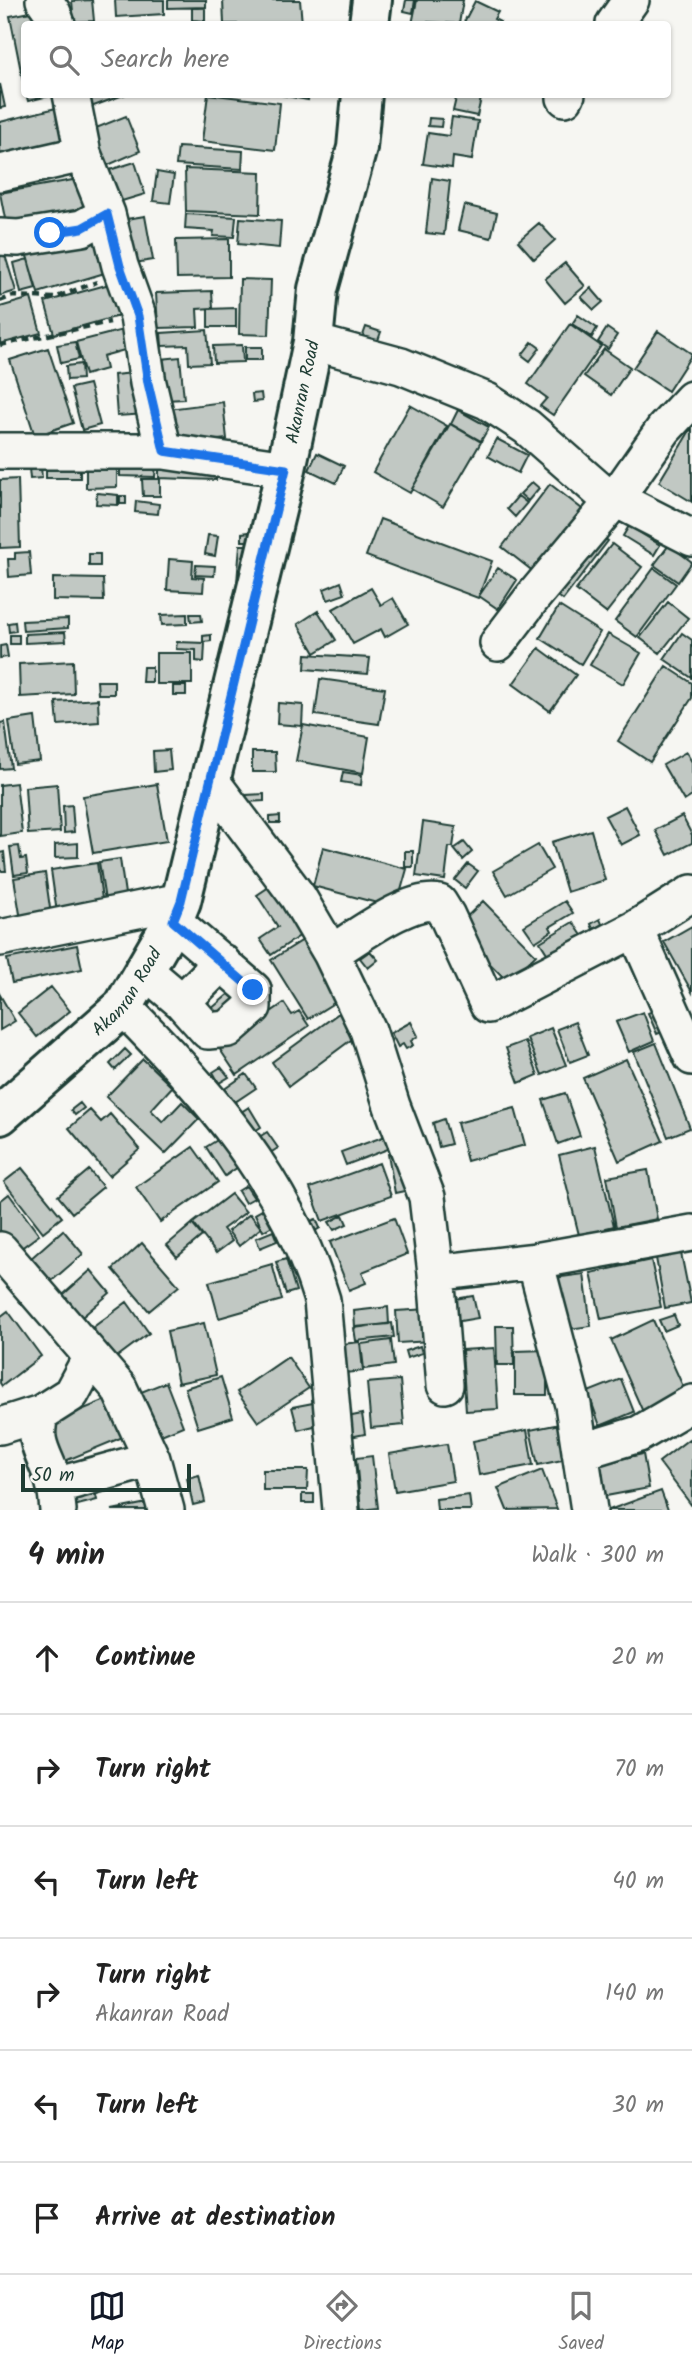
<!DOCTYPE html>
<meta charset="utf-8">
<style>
:root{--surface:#fff;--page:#f6f6f6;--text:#222;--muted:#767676;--line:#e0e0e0;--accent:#111827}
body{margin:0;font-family:Kalam,sans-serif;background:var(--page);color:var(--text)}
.scale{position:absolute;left:21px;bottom:18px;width:170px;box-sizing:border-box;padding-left:7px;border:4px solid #1f3d34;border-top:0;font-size:19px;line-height:24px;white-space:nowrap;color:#1f3d34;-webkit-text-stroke:5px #f6f6f2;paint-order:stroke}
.stop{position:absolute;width:21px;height:21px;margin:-16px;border:5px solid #1a73e8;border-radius:50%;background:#fff}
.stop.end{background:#1a73e8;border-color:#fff;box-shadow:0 2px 7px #0008}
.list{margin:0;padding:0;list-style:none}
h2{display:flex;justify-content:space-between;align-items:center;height:91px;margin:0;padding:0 28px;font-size:30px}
h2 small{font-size:23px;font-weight:400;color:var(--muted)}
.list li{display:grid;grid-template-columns:46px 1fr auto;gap:21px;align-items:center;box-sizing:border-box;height:112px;padding:0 28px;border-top:2px solid var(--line)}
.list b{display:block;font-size:26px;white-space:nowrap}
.list p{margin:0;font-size:23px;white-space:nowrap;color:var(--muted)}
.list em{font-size:23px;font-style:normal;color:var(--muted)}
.icon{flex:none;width:38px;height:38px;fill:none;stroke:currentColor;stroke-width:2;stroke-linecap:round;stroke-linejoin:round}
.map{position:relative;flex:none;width:692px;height:1510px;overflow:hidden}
.search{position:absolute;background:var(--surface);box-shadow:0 2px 5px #0004;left:21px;right:21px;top:21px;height:77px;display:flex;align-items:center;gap:18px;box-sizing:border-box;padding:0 24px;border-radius:7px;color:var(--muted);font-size:26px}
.sheet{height:763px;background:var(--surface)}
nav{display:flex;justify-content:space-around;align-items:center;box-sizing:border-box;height:98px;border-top:2px solid var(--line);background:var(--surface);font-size:19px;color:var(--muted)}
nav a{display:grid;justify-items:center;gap:4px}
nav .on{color:var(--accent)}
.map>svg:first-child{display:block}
.building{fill:#c1c8c3;stroke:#1f3d34;stroke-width:2}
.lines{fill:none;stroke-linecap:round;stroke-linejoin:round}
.minor-casing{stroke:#1f3d34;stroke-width:40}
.major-casing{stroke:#1f3d34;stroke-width:44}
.path{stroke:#1f3d34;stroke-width:4.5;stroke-dasharray:7 5;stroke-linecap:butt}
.minor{stroke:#f6f6f2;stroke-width:35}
.major{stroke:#f6f6f2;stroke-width:38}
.route{stroke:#1a73e8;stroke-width:9}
.labels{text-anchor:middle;stroke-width:5;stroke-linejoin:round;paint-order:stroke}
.street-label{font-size:18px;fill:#1f3d34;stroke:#f6f6f2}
</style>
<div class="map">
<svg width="692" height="1510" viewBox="0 0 692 1510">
<rect width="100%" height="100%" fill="#f6f6f2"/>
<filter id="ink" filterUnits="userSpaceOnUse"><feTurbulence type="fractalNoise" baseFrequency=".0143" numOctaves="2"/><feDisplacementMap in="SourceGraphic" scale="14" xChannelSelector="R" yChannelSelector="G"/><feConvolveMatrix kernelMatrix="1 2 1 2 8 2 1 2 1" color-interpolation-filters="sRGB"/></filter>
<g filter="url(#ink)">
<!-- building -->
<path class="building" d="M92,0l2,21 -20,1 -2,-21z
M115,0h49v14l-48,3z
M168,0h38v7l-38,1z
M223,0h77l2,24h-78z
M406,0h9l-2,13 -9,-2z
M417,0h46l-4,24 -31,-2v2h-16z
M475,1l23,11 -4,7 6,3 -1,2h-29l-6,-2z
M192,8h13v13l-13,-1z
M46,9l4,15h-26v62l-14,-70z
M0,84l5,23 -5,1z
M26,94h31l-29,7z
M86,94h40l-35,13z
M208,94l72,9 -5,47 -73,-9z
M276,94h33l-1,6z
M457,94h25l-5,22 -24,-5z
M56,108l9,38 -65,15v-39z
M126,116l14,35 -34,15 -15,-36z
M452,117l26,4 -6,39 -19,-3 -1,11 -29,-4 5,-31 21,3z
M429,118l13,1 -1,8 -13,-1z
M178,147l65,4 -1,18 -66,-4z
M135,162l10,32 -33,10 -9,-32z
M185,169l76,3 -1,42 -74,-3z
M157,172l17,3 -4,28 -17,-2z
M84,178l7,41 -83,15 -8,-41z
M432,178l18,3 -6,54 -18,-2z
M464,205l33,8 -6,25 -33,-8z
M186,214l50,3 -2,20 -21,-1 1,-5 -29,-2z
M145,216l8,44 -31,5 -8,-44z
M240,218l41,3 -2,27 -41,-4z
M539,223l16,17 -21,19 -16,-18z
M106,229l12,40 -80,24 -12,-40z
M229,239v38l-52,1 -1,-38z
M1,242l15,49 -16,5v-53z
M28,259l8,30 -15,4 -7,-30z
M565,263l20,23 -20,17 -20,-24z
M240,279l31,1 -2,55 -30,-1z
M113,283l9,32 -68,19 -9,-32z
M591,288l12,14 -9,8 -13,-13z
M212,291l1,17 -16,1 1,18 -40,1 -2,-35z
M31,298l10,35 -41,11v-37z
M236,308v19h-28v-18z
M578,315l19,13 -5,9 -20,-13z
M570,324l31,22 -48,69 -13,-9 7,-8 -19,-14z
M366,327l15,5 -5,14 -15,-5z
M607,328l10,7 -9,14 -10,-7z
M123,330l5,19 -25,7 3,13 -21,6 -9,-33z
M207,330l3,33 -21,1 -1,-19 -26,1 -1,-13z
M658,331l34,23 -24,37 -35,-23z
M75,342l4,17 -18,4 -4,-18z
M532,342l8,6 -10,13 -8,-6z
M242,345l1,17 -29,1 -1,-17z
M245,347h17v13h-17z
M48,348l25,75 -38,13 -25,-76z
M604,349l26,18 -19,28 -27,-19z
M180,357l4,42 -19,1 -4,-41z
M81,364l1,15 -15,1 -1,-14z
M144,372l3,42 -30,2 -3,-41z
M89,384l11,41 -18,5 -11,-42z
M261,393l1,8 -9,1 -1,-8z
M223,402l4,37 -55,6 -4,-36z
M410,405l37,21 -37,67 -37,-21z
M458,410l31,17 -8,14 -30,-17z
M450,424l31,18 -38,65 -31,-18z
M692,427v75l-33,-20z
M497,439l30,16 -9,18 -30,-17z
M317,453l27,13 -8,17 -27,-13z
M159,461l58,2 -1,17 -57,-2z
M117,462v25l-31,1v-25z
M120,463l36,1 -1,13 -35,-1z
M46,464h34v14h-34z
M41,467l1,11 -12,1 -1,-11z
M18,479l2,68 -20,1v-68z
M142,479h18v17h-17z
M532,482l7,6 -11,13 -8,-7z
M550,484l32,25 -48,63 -32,-25z
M97,493l21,2v10l-22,-1z
M120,496h6v8h-6z
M518,496l9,7 -12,14 -8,-8z
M136,501l23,3 -1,10 -23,-2z
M380,519l112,42 -14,37 -112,-42z
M629,526l31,19 -6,10 -31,-19z
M594,530l14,11 -45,59 -11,-9z
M250,532v9h-8v-8z
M208,535l10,1 -3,20 -10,-2z
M612,544l30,23 -36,46 -30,-23z
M240,545h9l-4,39 -8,-1z
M669,545l23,17 -14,20 -24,-17z
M29,552l2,23 -22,2 -1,-18h7v-6z
M89,554h11v12h-11z
M169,559l24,2 -1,16 12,1 -1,14 -36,-2z
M196,565l19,1 -1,10 -19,-1z
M498,568l19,12 -19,29 -19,-13z
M654,568l22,16 -39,53 -22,-16z
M53,578l50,1 1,22 -51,-1z
M341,582l4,12 -17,6 -4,-11z
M371,588l10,17 12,-7 15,26 -23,13 -4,-8 -28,15 -20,-35z
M668,602l20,16 -28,35 -20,-15z
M559,606l41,26 -19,32 -41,-26z
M318,611l18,29 -21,13 -17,-29z
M187,614v10l-25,1 -1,-10z
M190,614h11l1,7 -11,1z
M68,619v9l-45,3 -1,-10z
M15,622l1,9 -7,1 -1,-9z
M65,632l1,9 -41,2v-9z
M682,633l10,7v38l-28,-19z
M608,634l33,19 -18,31 -33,-19z
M10,635h9v9h-9z
M211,635v6l-8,1v-6z
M177,642l28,1 -1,19 -8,-1v-11l-20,-1z
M6,645l2,12 -8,1v-12z
M539,648l37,27 -26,36 -37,-27z
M156,653h36v31h-36z
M306,654l64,4 -2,16 -63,-5z
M73,661l1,33 -54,3 -1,-33z
M666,666l26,17v15l-42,64 -32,-21z
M143,667h9v15h-10z
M320,679l65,9 -6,36 -64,-9z
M97,681h17v13h-16z
M173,686h13v9h-13z
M98,699l1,23 -41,3 -2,-23z
M278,703l25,2 -1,21 -25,-2z
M35,717l5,44 -25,3 -6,-43z
M5,722l6,46 -11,1v-46z
M303,725l66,12 -6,36 -67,-12z
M169,750l2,20 -17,2 -1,-21z
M252,752h23l1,20h-24z
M686,752l6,10v34l-8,5 -21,-36z
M343,772l19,3 -1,10 -20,-3z
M16,783l6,50 -22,3v-51z
M57,784l3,48 -32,2 -3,-47z
M157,784l10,57 -74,12 -10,-57z
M264,794v7l-17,1 -1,-7z
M72,805l2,27 -10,1 -1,-27z
M625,806l15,29 -19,10 -16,-29z
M280,816v7h-10v-6z
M682,816l10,19v8l-24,12 -13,-25z
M423,822l33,5 -3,20h-4l-4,33 -29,-4z
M591,830l14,50 -38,12 -15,-50z
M464,842l8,10 -9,8 -9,-11z
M78,843v14l-23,1v-13z
M538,845l14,24 -45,26 -14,-24z
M19,846l2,13 5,-1 2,15 -14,2 -4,-28z
M323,847l84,22 -11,39 -83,-22z
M405,851h8v16h-8z
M4,852l2,19h-6v-18z
M120,859l5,35 10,-1 -29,14 -7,-45z
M97,863l6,43 -46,7 -6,-43z
M468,864l10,7 -13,17 -10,-8z
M45,873l6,42 -30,5 -7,-42z
M272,885l32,48 -33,22 -11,-16 18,-12 -21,-32z
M483,901l53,54 -28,27 -53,-54z
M565,901l8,12 -23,14 2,4 -17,11 -11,-16z
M600,919l2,5 -9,5 -2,-5z
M573,922l10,15 -33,21 -10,-16z
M692,926v66l-28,-50z
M308,937l37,59 -37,23 -37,-59z
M77,945l5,24 -70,14 -5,-24z
M370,951l8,9 -10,8 -8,-10z
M51,987l19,24 -33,26 -19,-24z
M237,987l10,13 -32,27 -11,-12z
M0,995l15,26 -15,9z
M284,1003l8,12 7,-4 10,15 -72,49 -18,-27z
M667,1005l9,22 -19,7 -9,-21z
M347,1007l16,24 -74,55 -17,-24z
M643,1012l11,29 -25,11 -13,-30z
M411,1022l7,14 -7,5 2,4 -7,4 -3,-5 -5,3 -7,-14z
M575,1022l13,33 -18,7 -13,-33z
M551,1028l15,37 -24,10 -15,-37z
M525,1041l13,34 -19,8 -13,-35z
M656,1043l34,85 -22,9 -34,-85z
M125,1049l6,6 -16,15 -5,-6z
M143,1059l29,28 -21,23 12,12 19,-20 17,17 -34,35 -59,-57z
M626,1059l37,82 -44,20 -36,-83z
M221,1067l8,10 -10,6 -6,-11z
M246,1074l10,14 -24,16 -9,-14z
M565,1093l15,43 -22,8 -15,-44z
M80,1103l4,5 -9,7 -4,-5z
M249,1107l12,20 -11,7 -12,-20z
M515,1108l10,37 -58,16 -10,-38z
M90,1110l11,12 9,-8 30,35 -31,27 -40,-48z
M444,1119l7,25 -12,3 -6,-24z
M267,1132l11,16 -11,7 -11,-16z
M391,1134l5,12 -50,19 -5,-13z
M219,1139l19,28 -13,9 -19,-29z
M595,1146l19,80 -8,2 3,12 -15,3 -3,-11 -12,3 -20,-80z
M193,1147l25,35 -58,40 -24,-35z
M402,1151l7,39 -14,3 -7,-39z
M379,1163l12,33 -69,25 -12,-33z
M22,1168l40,49 -19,15 -39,-50z
M89,1170l14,17 -31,26 -14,-17z
M648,1170l9,49 -41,8 -9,-50z
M246,1186l8,12 -9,5 -7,-12z
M9,1194l30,41 -30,22 -9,-12v-44z
M231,1194l15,18 -23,17 9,12 -16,12 -23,-30z
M264,1209l8,17 -9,5 -8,-17z
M250,1214l11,14 -22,18 -11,-15z
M343,1215l4,9 -13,6 -5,-8z
M394,1218l13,36 -45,18 4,11 -17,7 -19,-48z
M316,1219l4,9 -12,7v-13z
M192,1224l10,12 -25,21 -10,-12z
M63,1230l20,24 -42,36 -20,-23z
M273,1231l4,10 -17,7 -4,-10z
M142,1243l37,43 -30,25 -36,-42z
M681,1253l10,50 -26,5 -9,-50z
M286,1259l10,32 -10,3 -10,-32z
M651,1260l10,47 -60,12 -10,-46z
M272,1264l10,36 -63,18 -10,-36z
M91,1270l19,23 -35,30 -19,-22z
M584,1274l7,52 -22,3 -15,-51z
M473,1296l5,22 -24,4 -5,-22z
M127,1302l22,31 -47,35 -22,-31z
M388,1307l1,17 -34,3 -1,-16z
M429,1309l2,32 -33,2 -2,-32z
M8,1311l33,45 -39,30 -2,-3v-66z
M674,1315l4,10 -14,6 -5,-11z
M653,1320l33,73 -43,19 -32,-72z
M204,1323l12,52 -38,8 -11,-52z
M392,1323l2,14 -38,4 -2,-13z
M496,1326h17l1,39h-17z
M391,1340l3,25 -30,4 -3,-25z
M360,1342l3,29 -18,2 -3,-29z
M420,1346l2,7 -15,5 -2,-7z
M494,1348l4,61 -32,2 -4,-61z
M547,1350v45h-32v-44z
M288,1357l21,31 -51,34 -21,-30z
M221,1377l12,40 -35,11 -13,-40z
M621,1379l13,33 -34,14 -12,-34z
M400,1380l4,45 -33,3 -4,-45z
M166,1382l17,44 -29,12 -18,-44z
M108,1399l15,38 -70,29 -15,-38z
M313,1403l5,22 -20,5 -6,-23z
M362,1414l3,20 -15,3 -3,-20z
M560,1424l7,35 -29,6 -8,-35z
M527,1430l6,35 -54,10 -6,-34z
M689,1439l3,4v63l-33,-44z
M447,1444l6,37 -58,10 -6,-37z
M643,1454l6,34 -43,8 -6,-33z
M372,1456l6,52 -17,2 -5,-52z
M263,1470h45l-1,20h-44z
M542,1470l15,39 -50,1 -9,-22z
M199,1475l6,27 -12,3 -6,-27z
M94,1486l3,14 -27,7 -4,-15z
M661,1491l7,19h-59z
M302,1494h12v9h-12z
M469,1495l2,15h-34l-1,-11z
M147,1503l1,7h-36z"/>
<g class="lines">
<defs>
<path id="minor" d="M44,0l9,13 4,11
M614,24l17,-24
M71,94l12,60 24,60 13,52 18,50 10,67 16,68
M565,98l2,-4
M0,173l83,-19
M0,237l18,1 64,-10 25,-14
M313,342l88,24 86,35 40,26 73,64 92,47
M0,451h164l122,18
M498,643l35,-46 82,-98 49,-70 28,-30
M209,778l89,119 33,56 37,77 24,76 35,91 9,76 9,112
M635,929l57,128
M0,938l181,-37
M331,953c25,-15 79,-57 108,-50l8,13 41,89 147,-76 57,-36
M143,969l39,33 26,29 20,-2 25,-22v-17l-80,-69
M182,1002l40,-40
M123,1007c85,85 164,176 199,293l19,210
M0,1250l119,138 33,71 14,51
M535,1261l38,144 16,105
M436,1273l99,-12 157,-28
M41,1413c-11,33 8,45 14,75 2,7 2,15 3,22
M0,1426l41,-13 30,-19 20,-37
M580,1452l59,-18 53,-31
M55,1486l97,-27"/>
<g id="major">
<path d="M369,24l3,-24"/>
<path id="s1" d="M0,1115l123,-108 50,-86 8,-20 105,-432 27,-127 5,-53 39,-141 5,-54"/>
</g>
</defs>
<!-- minor casing -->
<use href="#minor" class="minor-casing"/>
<!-- major casing -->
<use href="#major" class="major-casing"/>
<!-- path -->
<path class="path" d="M0,301l13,-5 41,2 43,-16
M0,345l110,-23"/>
<!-- minor -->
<use href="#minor" class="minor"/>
<!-- major -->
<use href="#major" class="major"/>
</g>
</g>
<g class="lines" filter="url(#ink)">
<!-- route -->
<path class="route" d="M50,233l32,-5 25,-14 13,52 18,50 10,67 16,68 122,18 -105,432 -8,20 80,69"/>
</g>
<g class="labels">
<!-- street labels -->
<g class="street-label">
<text dy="6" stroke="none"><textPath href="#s1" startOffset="808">Akanran Road</textPath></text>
<text dy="6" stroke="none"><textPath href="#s1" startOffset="178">Akanran Road</textPath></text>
</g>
</g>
</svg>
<div class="scale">50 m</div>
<div class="stop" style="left:50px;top:233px"></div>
<div class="stop end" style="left:253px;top:990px"></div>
<div class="search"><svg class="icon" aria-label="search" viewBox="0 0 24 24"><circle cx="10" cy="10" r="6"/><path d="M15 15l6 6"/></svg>Search here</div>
</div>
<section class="sheet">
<h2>4 min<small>Walk · 300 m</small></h2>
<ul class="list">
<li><svg class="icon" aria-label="ahead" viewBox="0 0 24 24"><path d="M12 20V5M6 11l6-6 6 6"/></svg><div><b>Continue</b></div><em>20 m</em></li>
<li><svg class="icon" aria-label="right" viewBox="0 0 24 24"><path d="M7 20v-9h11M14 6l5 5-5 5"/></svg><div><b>Turn right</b></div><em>70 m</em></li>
<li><svg class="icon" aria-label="left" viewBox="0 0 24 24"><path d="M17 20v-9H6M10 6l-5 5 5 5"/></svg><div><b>Turn left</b></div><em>40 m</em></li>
<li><svg class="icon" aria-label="right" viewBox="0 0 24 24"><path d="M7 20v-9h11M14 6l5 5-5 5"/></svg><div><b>Turn right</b><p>Akanran Road</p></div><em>140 m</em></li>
<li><svg class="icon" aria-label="left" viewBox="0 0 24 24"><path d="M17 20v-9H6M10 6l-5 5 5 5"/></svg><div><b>Turn left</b></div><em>30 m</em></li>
<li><svg class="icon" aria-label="arrive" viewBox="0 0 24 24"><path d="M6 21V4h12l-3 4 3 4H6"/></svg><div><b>Arrive at destination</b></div></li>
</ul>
</section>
<nav>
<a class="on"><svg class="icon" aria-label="map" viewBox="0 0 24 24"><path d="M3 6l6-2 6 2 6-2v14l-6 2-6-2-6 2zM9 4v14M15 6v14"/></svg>Map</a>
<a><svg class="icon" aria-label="directions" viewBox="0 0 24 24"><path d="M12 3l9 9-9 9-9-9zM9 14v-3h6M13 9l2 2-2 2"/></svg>Directions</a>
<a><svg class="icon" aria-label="saved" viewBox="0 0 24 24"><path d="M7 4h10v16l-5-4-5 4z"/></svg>Saved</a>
</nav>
